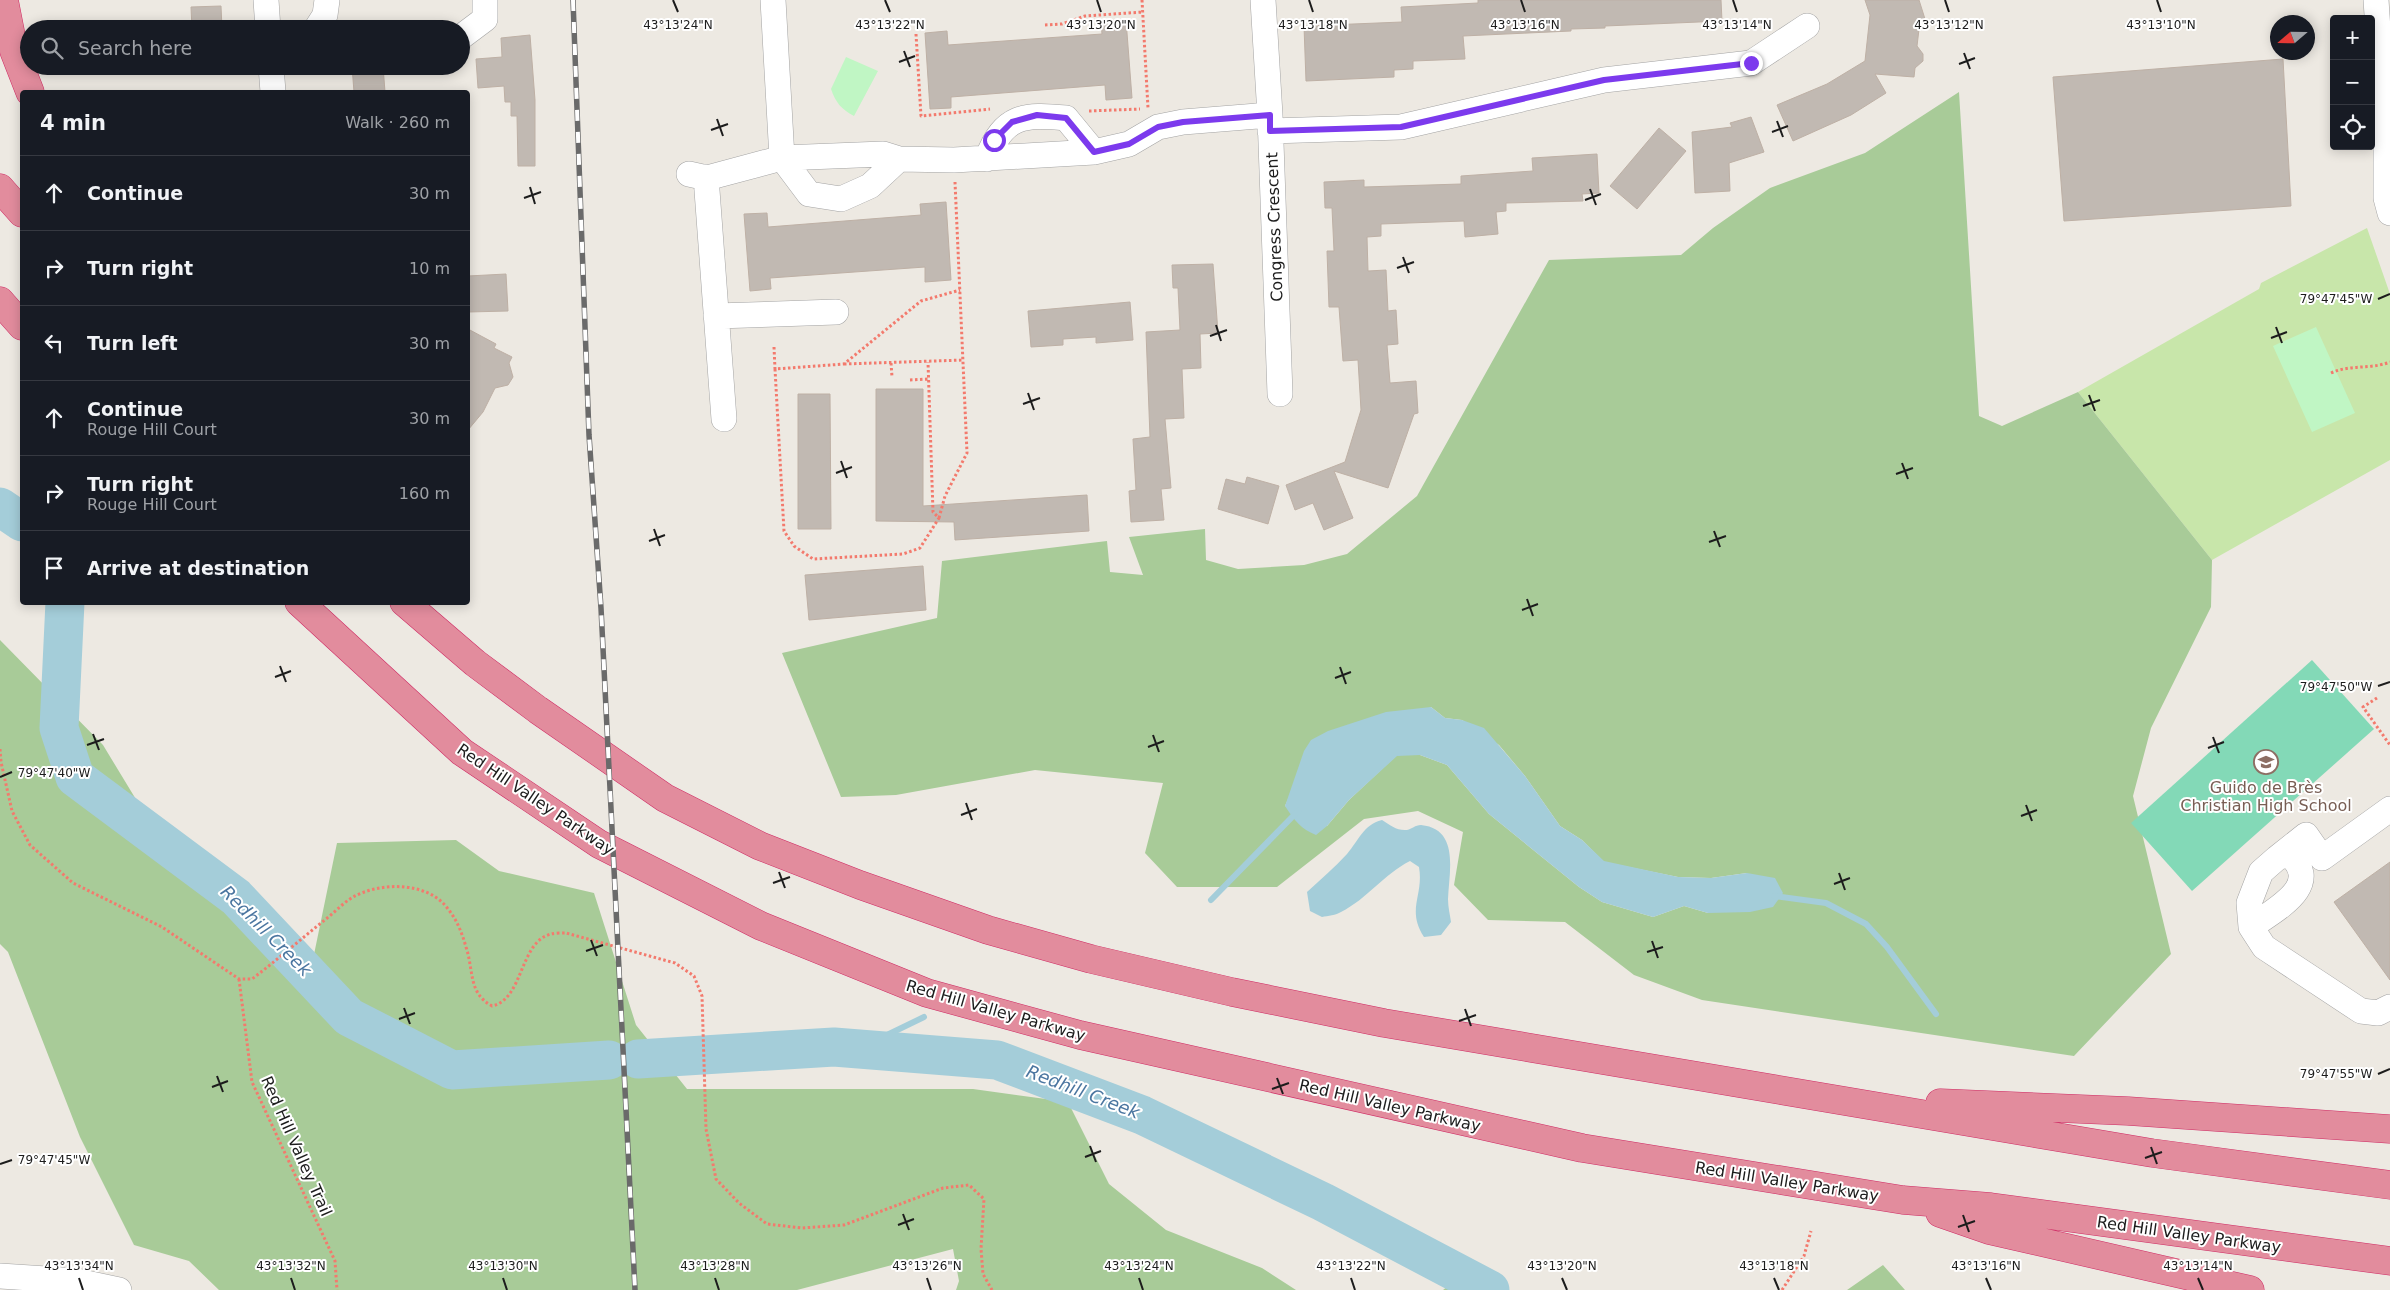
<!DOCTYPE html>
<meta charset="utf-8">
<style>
:root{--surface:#171b24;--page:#20242c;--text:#f1f3f6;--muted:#9ea1a6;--line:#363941}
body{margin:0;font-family:"DejaVu Sans",sans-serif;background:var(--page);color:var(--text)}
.controls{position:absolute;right:15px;top:15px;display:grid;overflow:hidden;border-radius:5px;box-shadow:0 2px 12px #0003}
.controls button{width:45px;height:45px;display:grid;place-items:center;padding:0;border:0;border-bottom:1px solid var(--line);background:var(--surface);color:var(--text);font:25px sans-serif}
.compass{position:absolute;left:2270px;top:15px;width:45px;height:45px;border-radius:50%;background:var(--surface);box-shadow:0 2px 12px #0003;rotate:250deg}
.stop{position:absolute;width:15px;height:15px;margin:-11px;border:4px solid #7c3aed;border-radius:50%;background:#fff}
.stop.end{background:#7c3aed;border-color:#fff;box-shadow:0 1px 5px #0008}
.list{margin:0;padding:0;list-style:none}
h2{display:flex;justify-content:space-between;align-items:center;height:65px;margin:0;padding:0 20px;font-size:21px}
h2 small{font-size:16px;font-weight:400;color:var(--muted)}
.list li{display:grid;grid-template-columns:32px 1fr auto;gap:15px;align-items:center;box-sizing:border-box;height:75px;padding:0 20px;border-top:1px solid var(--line)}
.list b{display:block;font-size:19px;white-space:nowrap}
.list p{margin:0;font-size:16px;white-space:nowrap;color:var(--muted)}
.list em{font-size:16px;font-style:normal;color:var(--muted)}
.icon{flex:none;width:28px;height:28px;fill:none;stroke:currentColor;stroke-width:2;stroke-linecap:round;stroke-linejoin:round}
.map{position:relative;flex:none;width:2390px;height:1290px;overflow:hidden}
.search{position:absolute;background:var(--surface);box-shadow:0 2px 12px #0003;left:20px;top:20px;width:450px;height:55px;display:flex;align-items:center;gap:12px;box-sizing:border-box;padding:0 18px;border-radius:28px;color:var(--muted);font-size:19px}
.panel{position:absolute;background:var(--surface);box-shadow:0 2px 12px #0003;left:20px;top:90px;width:450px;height:515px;border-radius:5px}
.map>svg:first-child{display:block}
.grass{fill:#c8e6aa}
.forest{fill:#a8cb98;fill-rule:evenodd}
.park{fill:#c0f6c4}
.pitch{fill:#83d9b7}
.water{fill:#a4cdd9}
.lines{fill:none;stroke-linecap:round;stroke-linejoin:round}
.stream{stroke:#a4cdd9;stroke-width:6}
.river{stroke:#a4cdd9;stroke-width:39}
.building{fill:#c1b9b2;stroke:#beb0a5}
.minor-casing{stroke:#a3a3a3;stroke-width:26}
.highway-casing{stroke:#cf2c65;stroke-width:29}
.path{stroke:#f37a6d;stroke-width:3;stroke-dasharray:2.5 2.5;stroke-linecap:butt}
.minor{stroke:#fff;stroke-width:25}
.highway{stroke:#e28c9d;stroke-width:28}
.rail-casing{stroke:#6a6a6a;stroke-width:5.5}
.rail{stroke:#fff;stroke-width:4;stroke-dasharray:11;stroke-linecap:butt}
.route{stroke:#7c3aed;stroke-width:6}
.ticks{fill:none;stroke:#1c1c1c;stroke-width:2}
.labels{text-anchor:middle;stroke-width:4;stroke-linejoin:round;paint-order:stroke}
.street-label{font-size:16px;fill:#1c1c1c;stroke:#fff}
.education-label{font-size:16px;fill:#785e54;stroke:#fff}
.water-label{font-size:18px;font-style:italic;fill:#4b76a0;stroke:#fff}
.ticks-label{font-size:12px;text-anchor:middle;fill:#1c1c1c;stroke:#fff;stroke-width:4;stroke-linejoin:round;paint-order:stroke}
</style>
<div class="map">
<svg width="2390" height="1290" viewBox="0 0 2390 1290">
<rect width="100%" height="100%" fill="#ede9e2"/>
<!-- grass -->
<path class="grass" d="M2367,228l23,66v166l-178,100 -134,-168 181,-103 2,-6z"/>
<!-- forest -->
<path class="forest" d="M1959,92l20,324 23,10 76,-34 134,168 -1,47 -60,121 -18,68 38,158 -97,102 -372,-56 -68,-25 -69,-53 -77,-2 -34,-35 9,-53 -45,-21 -54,8 -87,68h-100l-32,-34 18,-70 -128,-13 -139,25 -55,2 -59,-144 155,-35 5,-57 165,-20 3,31 33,3 -14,-38 76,-8 1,31 32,9 66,-4 43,-11 70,-58 132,-236 132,-5 32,-27 57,-40 95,-35zM1431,707l14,11 17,2 37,25 26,31 35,50 22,14 22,22 74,15 33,1 36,-5 -39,40 -24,-7 -31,11 -51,-15 -23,-15 -90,-73 -42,-49 -27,-10h-23l-48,45 -22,26 -42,-20 8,-18z
M0,640l103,105 74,122 77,70 57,32 26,-126 119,-3 43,31 95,22 42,132 51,64h286l95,13 41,82 57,46 96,38 34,22h-340l3,-9 -6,-32 -156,41h-578l-30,-29 -55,-16 -54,-108 -72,-185 -8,-8z
M1883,1265l22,25h-58z
M1468,1271l27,19h-52z"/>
<!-- park -->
<path class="park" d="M846,57l32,14 -24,45c-13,-7 -18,-13 -23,-27z
M2316,327l39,86 -43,19 -39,-86z"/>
<!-- pitch -->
<path class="pitch" d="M2312,660l62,69 -182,162 -61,-68z"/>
<!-- water -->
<path class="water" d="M1431,707l14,11 17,2 22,8 41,48 35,50 22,14 22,21 74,16 33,1 36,-5 28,5 8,15 -10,14 -23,5 -42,1 -24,-7 -31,11 -51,-15 -23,-15 -90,-73 -42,-49 -27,-10 -23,1 -48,44 -22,26 -11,9c-15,-6 -22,-15 -31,-29l19,-55 7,-11 17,-9 58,-19z
M1382,820c8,5 15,11 25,10 5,-1 8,-5 14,-5 39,4 28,47 27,74 0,8 2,16 3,23l-10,13 -17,2c-18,-28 0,-41 -5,-70l-9,-6c-26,13 -43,38 -69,51 -5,3 -13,4 -19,5l-12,-6 -3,-19c13,-12 27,-24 40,-38 12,-14 16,-29 35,-34z"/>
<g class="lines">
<!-- stream -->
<path class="stream" d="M1774,896l52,7 40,21 21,23 49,67
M1211,900l87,-89
M858,1049l66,-32"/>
<!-- river -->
<path class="river" d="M0,507l22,15
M65,602l-6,126 16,49 161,120 113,120 103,53 157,-10
M638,1059l196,-12 163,13 145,55 181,87 167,88"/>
</g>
<!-- building -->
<path class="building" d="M1478,0h243l1,21 -117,5v2l-34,1v2l-108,5 2,23 -52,2v8l-19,1v7l-88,4 -2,-55 98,-4 -1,-15 77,-4z
M1865,0h54l6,19 -5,2 -3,25 6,8v7l-8,7 -1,9 -39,-3 11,19 -35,22 -58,26 -16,-36 50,-21 38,-23 5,-46z
M221,6l1,23h-30l-1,-22z
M1126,20l6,78 -26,2 -1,-15 -154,12v11l-21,1 -5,-76 22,-2 1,14 154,-11 -1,-12z
M530,35l5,65v66h-17l-1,-50h-6v-14h-6l-1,-16 -26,2 -2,-29 26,-2 -1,-19z
M2283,59l8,147 -227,15 -11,-144z
M352,66h31l2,26h-31z
M1751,117l13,35 -35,11 1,28 -35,2 -3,-61 40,-5 -2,-4z
M1659,128l27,23 -49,58 -27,-23z
M1597,154l2,39 -17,1 1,7 -77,2v8l-10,1 2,22 -33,3 -1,-16 -83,3v12l-14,1 1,34 18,-1 2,41 8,-1 2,34 -11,1 3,38 26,-2 2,32 -4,1 -26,74 -54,-17 19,47 -29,12 -11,-27 -18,7 -9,-25 59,-23 16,-52 -3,-50 -15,1 -4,-54h-10l-2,-56h7l-2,-43h-7l-1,-26 40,-2v7l97,-3v-8l72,-5 -1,-13z
M946,202l5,78 -26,2v-15l-155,11 1,11 -21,2 -6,-77 23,-1 1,14 153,-12 -1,-11z
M1213,264l5,69 -18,1 1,34 -19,1 2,49 -19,1 6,69 -10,1 3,31 -33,2 -2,-31 7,-1 -3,-51 17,-2 -4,-105 34,-2 -2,-42h-5l-1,-23z
M506,274l2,37 -40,1v-36z
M1130,302l3,38 -37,3v-6l-33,2v6l-32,2 -3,-36z
M468,329l28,15 -2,4 18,9 -3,6 4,14 -5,8 -13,3 -12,24 -15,18z
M876,389h47v117l164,-11 2,36 -134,9 -1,-18 -78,-1z
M798,394h32l1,135h-33z
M1247,477l32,9 -11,38 -50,-15 8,-30 19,5z
M923,566l3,44 -117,10 -4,-45z
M2390,862v118l-56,-78z"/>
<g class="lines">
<defs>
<path id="minor" d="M266,0l2,29
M773,0l9,158 27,36 32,5 29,-13 29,-27
M1263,0l7,115 10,279
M2376,0l10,148v50l4,15
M316,29l9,-14 2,-15
M461,37l24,-18v-19
M271,66l2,26
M1270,131l131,-4 203,-47 147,-17 56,-37
M987,159c16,-44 37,-45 79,-41l28,34
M689,174l18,4 75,-20 101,-4 16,5 55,1 140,-8 35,-8 29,-17 25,-5 87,-7
M706,177l18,242
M716,316l120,-4
M2277,858l29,-23 16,23 68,-49
M2251,927c24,-18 73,-41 38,-73l-12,4 -16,14 -12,31 2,24 13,20 97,64 17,2 12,-6
M0,1276l77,5 42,9"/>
<path id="highway" d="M4,0l10,51 16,41
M0,188l22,25
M0,301l22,25
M299,602l163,150 137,92 162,82 166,67 153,42 502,113 321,52 88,7 399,54
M404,602l71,61 63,47 127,88 95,48 100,39 128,45 103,29 141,33 152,31 768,130 238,32
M1940,1103l188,8 262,18
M1940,1213l49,17 261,60"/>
</defs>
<!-- minor casing -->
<use href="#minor" class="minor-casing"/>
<!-- highway casing -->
<use href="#highway" class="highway-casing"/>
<!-- path -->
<path class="path" d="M1142,0l6,108
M1045,25l17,-1 23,-8 58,-4
M916,34l5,82 69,-7
M1089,111l51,-2
M774,347l1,22 69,-5 77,-63 39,-11
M891,363l1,14
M844,364l119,-4
M775,369l9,162 10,15 19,13 90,-5 17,-6 19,-30 -6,-6 -5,-150
M2331,373c20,-9 38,-3 59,-11
M910,380l19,-1
M939,518l6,-22 22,-43 -12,-271
M2377,698l-14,9 27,38
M0,749l1,13 11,49 18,34 43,38 89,44 77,52h13c25,-19 49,-40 74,-60 9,-7 17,-16 27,-22 27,-15 75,-16 95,12 9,11 14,24 18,38 8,24 2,46 26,59 32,-7 27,-64 59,-72 4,-1 11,-1 15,-1l109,30 19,13 8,20 4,133 10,50 23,24 28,21 35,4 42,-3 99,-37 26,-3 15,14 -3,50 2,25 9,16
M239,979l13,103 83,179 2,29
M1782,1290l22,-34 7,-25"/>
<!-- minor -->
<use href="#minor" class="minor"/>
<!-- highway -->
<use href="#highway" class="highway"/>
<defs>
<path id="rail" d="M573,0l16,435 12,173 34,682"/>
</defs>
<!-- rail casing -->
<use href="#rail" class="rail-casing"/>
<!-- rail -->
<use href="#rail" class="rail"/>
</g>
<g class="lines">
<!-- route -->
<path class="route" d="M994,140l18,-18 25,-7 29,3 28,34 35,-8 29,-17 25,-5 87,-7v16l131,-4 203,-47 147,-17"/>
</g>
<!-- ticks -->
<path class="ticks" d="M673,0l5,12M885,0l5,12M1097,0l4,12M1309,0l4,12M1521,0l4,12M1733,0l4,12M1945,0l4,12M2157,0l4,12M904,51l6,16M1964,53l6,16M899,62l16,-6M1959,64l16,-6M717,119l6,17M1777,121l6,16M711,130l17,-6M1772,132l16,-6M530,187l5,17M1590,189l6,16M524,198l17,-6M1585,200l16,-6M1403,257l6,16M1397,268l17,-6M2378,299l12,-5M1216,325l5,16M2276,327l6,16M1210,336l17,-6M2271,338l16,-6M1028,393l6,17M2089,395l6,16M1023,404l17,-6M2083,406l17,-6M841,461l6,17M1902,463l6,16M836,473l16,-6M1896,474l17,-6M654,529l6,17M1714,531l6,16M649,541l16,-6M1709,542l17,-6M1527,599l6,17M1522,610l16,-6M280,666l6,16M1340,667l6,17M275,677l16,-6M1335,678l16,-6M2378,686l12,-4M93,734l6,16M1153,735l6,17M2213,737l6,16M87,745l17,-6M1148,747l16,-6M2208,748l16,-6M0,777l12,-5M966,803l6,17M2026,805l6,16M961,815l16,-6M2021,816l16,-6M779,872l6,16M1839,873l6,17M773,883l17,-6M1834,884l16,-6M591,940l6,16M1652,941l6,17M586,951l17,-6M1647,952l16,-5M404,1008l6,16M1465,1009l6,17M399,1019l16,-6M1459,1021l17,-6M2378,1074l12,-5M217,1076l6,16M1277,1078l6,16M212,1087l16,-6M1272,1089l17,-6M1090,1146l6,16M2151,1147l6,17M1085,1157l16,-6M2145,1158l17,-6M0,1164l12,-4M903,1214l6,16M1963,1215l6,17M898,1225l16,-6M1958,1227l17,-6M79,1278l4,12M291,1278l4,12M503,1278l4,12M715,1278l4,12M927,1278l4,12M1139,1278l4,12M1351,1278l4,12M1562,1278l5,12M1774,1278l5,12M1986,1278l5,12M2198,1278l5,12"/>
<!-- icons -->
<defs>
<symbol id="school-ring" viewBox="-11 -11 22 22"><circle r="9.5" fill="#fff" stroke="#8d6e63" stroke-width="1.5"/><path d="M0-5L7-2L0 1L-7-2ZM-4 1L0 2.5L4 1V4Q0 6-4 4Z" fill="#8d6e63"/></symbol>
</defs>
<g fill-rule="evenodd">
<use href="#school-ring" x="2252" y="748" width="28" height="28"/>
</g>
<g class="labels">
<!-- street labels -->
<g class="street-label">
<text transform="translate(1274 227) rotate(-92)" y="6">Congress Crescent</text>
<text transform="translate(536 799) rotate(34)" y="6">Red Hill Valley Parkway</text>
<text transform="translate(996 1010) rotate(16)" y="6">Red Hill Valley Parkway</text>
<text transform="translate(1390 1105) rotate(13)" y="6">Red Hill Valley Parkway</text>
<text transform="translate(297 1146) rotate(66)" y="6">Red Hill Valley Trail</text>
<text transform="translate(1787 1181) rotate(9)" y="6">Red Hill Valley Parkway</text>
<text transform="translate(2189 1234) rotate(8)" y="6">Red Hill Valley Parkway</text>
</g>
<!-- education labels -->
<g class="education-label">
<text x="2266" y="793">Guido de Brès<tspan x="2266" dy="18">Christian High School</tspan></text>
</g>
<!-- water labels -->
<g class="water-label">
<text transform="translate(266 931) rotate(45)" y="6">Redhill Creek</text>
<text transform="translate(1083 1092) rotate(21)" y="6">Redhill Creek</text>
</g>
</g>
<g class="ticks-label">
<text x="678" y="29">43°13'24"N</text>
<text x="890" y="29">43°13'22"N</text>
<text x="1101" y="29">43°13'20"N</text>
<text x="1313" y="29">43°13'18"N</text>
<text x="1525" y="29">43°13'16"N</text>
<text x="1737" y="29">43°13'14"N</text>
<text x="1949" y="29">43°13'12"N</text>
<text x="2161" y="29">43°13'10"N</text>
<text x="2336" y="303">79°47'45"W</text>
<text x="2336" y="691">79°47'50"W</text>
<text x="54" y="777">79°47'40"W</text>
<text x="2336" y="1078">79°47'55"W</text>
<text x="54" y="1164">79°47'45"W</text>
<text x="79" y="1270">43°13'34"N</text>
<text x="291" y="1270">43°13'32"N</text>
<text x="503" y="1270">43°13'30"N</text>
<text x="715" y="1270">43°13'28"N</text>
<text x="927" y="1270">43°13'26"N</text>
<text x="1139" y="1270">43°13'24"N</text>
<text x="1351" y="1270">43°13'22"N</text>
<text x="1562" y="1270">43°13'20"N</text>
<text x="1774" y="1270">43°13'18"N</text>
<text x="1986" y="1270">43°13'16"N</text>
<text x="2198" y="1270">43°13'14"N</text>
</g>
</svg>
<div class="controls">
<button>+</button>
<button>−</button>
<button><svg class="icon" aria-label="locate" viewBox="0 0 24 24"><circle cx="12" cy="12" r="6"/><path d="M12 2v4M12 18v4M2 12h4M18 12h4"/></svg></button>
</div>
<svg class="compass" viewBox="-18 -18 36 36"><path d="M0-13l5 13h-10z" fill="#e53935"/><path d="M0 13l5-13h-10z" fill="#9ea1a6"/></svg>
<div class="stop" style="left:994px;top:140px"></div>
<div class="stop end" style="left:1751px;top:63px"></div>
<div class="search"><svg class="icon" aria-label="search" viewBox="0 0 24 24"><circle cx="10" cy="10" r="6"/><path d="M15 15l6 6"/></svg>Search here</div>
<section class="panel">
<h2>4 min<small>Walk · 260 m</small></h2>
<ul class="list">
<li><svg class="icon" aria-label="ahead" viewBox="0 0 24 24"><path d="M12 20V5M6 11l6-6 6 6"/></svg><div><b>Continue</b></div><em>30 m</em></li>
<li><svg class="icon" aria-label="right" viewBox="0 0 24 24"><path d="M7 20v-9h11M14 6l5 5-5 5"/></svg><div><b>Turn right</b></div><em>10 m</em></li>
<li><svg class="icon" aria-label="left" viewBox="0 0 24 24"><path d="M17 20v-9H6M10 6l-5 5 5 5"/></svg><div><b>Turn left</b></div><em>30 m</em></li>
<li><svg class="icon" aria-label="ahead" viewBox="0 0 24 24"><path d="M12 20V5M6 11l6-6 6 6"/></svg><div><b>Continue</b><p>Rouge Hill Court</p></div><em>30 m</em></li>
<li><svg class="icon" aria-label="right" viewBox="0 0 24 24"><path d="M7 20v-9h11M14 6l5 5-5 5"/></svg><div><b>Turn right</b><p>Rouge Hill Court</p></div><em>160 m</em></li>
<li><svg class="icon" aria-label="arrive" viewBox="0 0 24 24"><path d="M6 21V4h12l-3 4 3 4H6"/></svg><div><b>Arrive at destination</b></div></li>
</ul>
</section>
</div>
